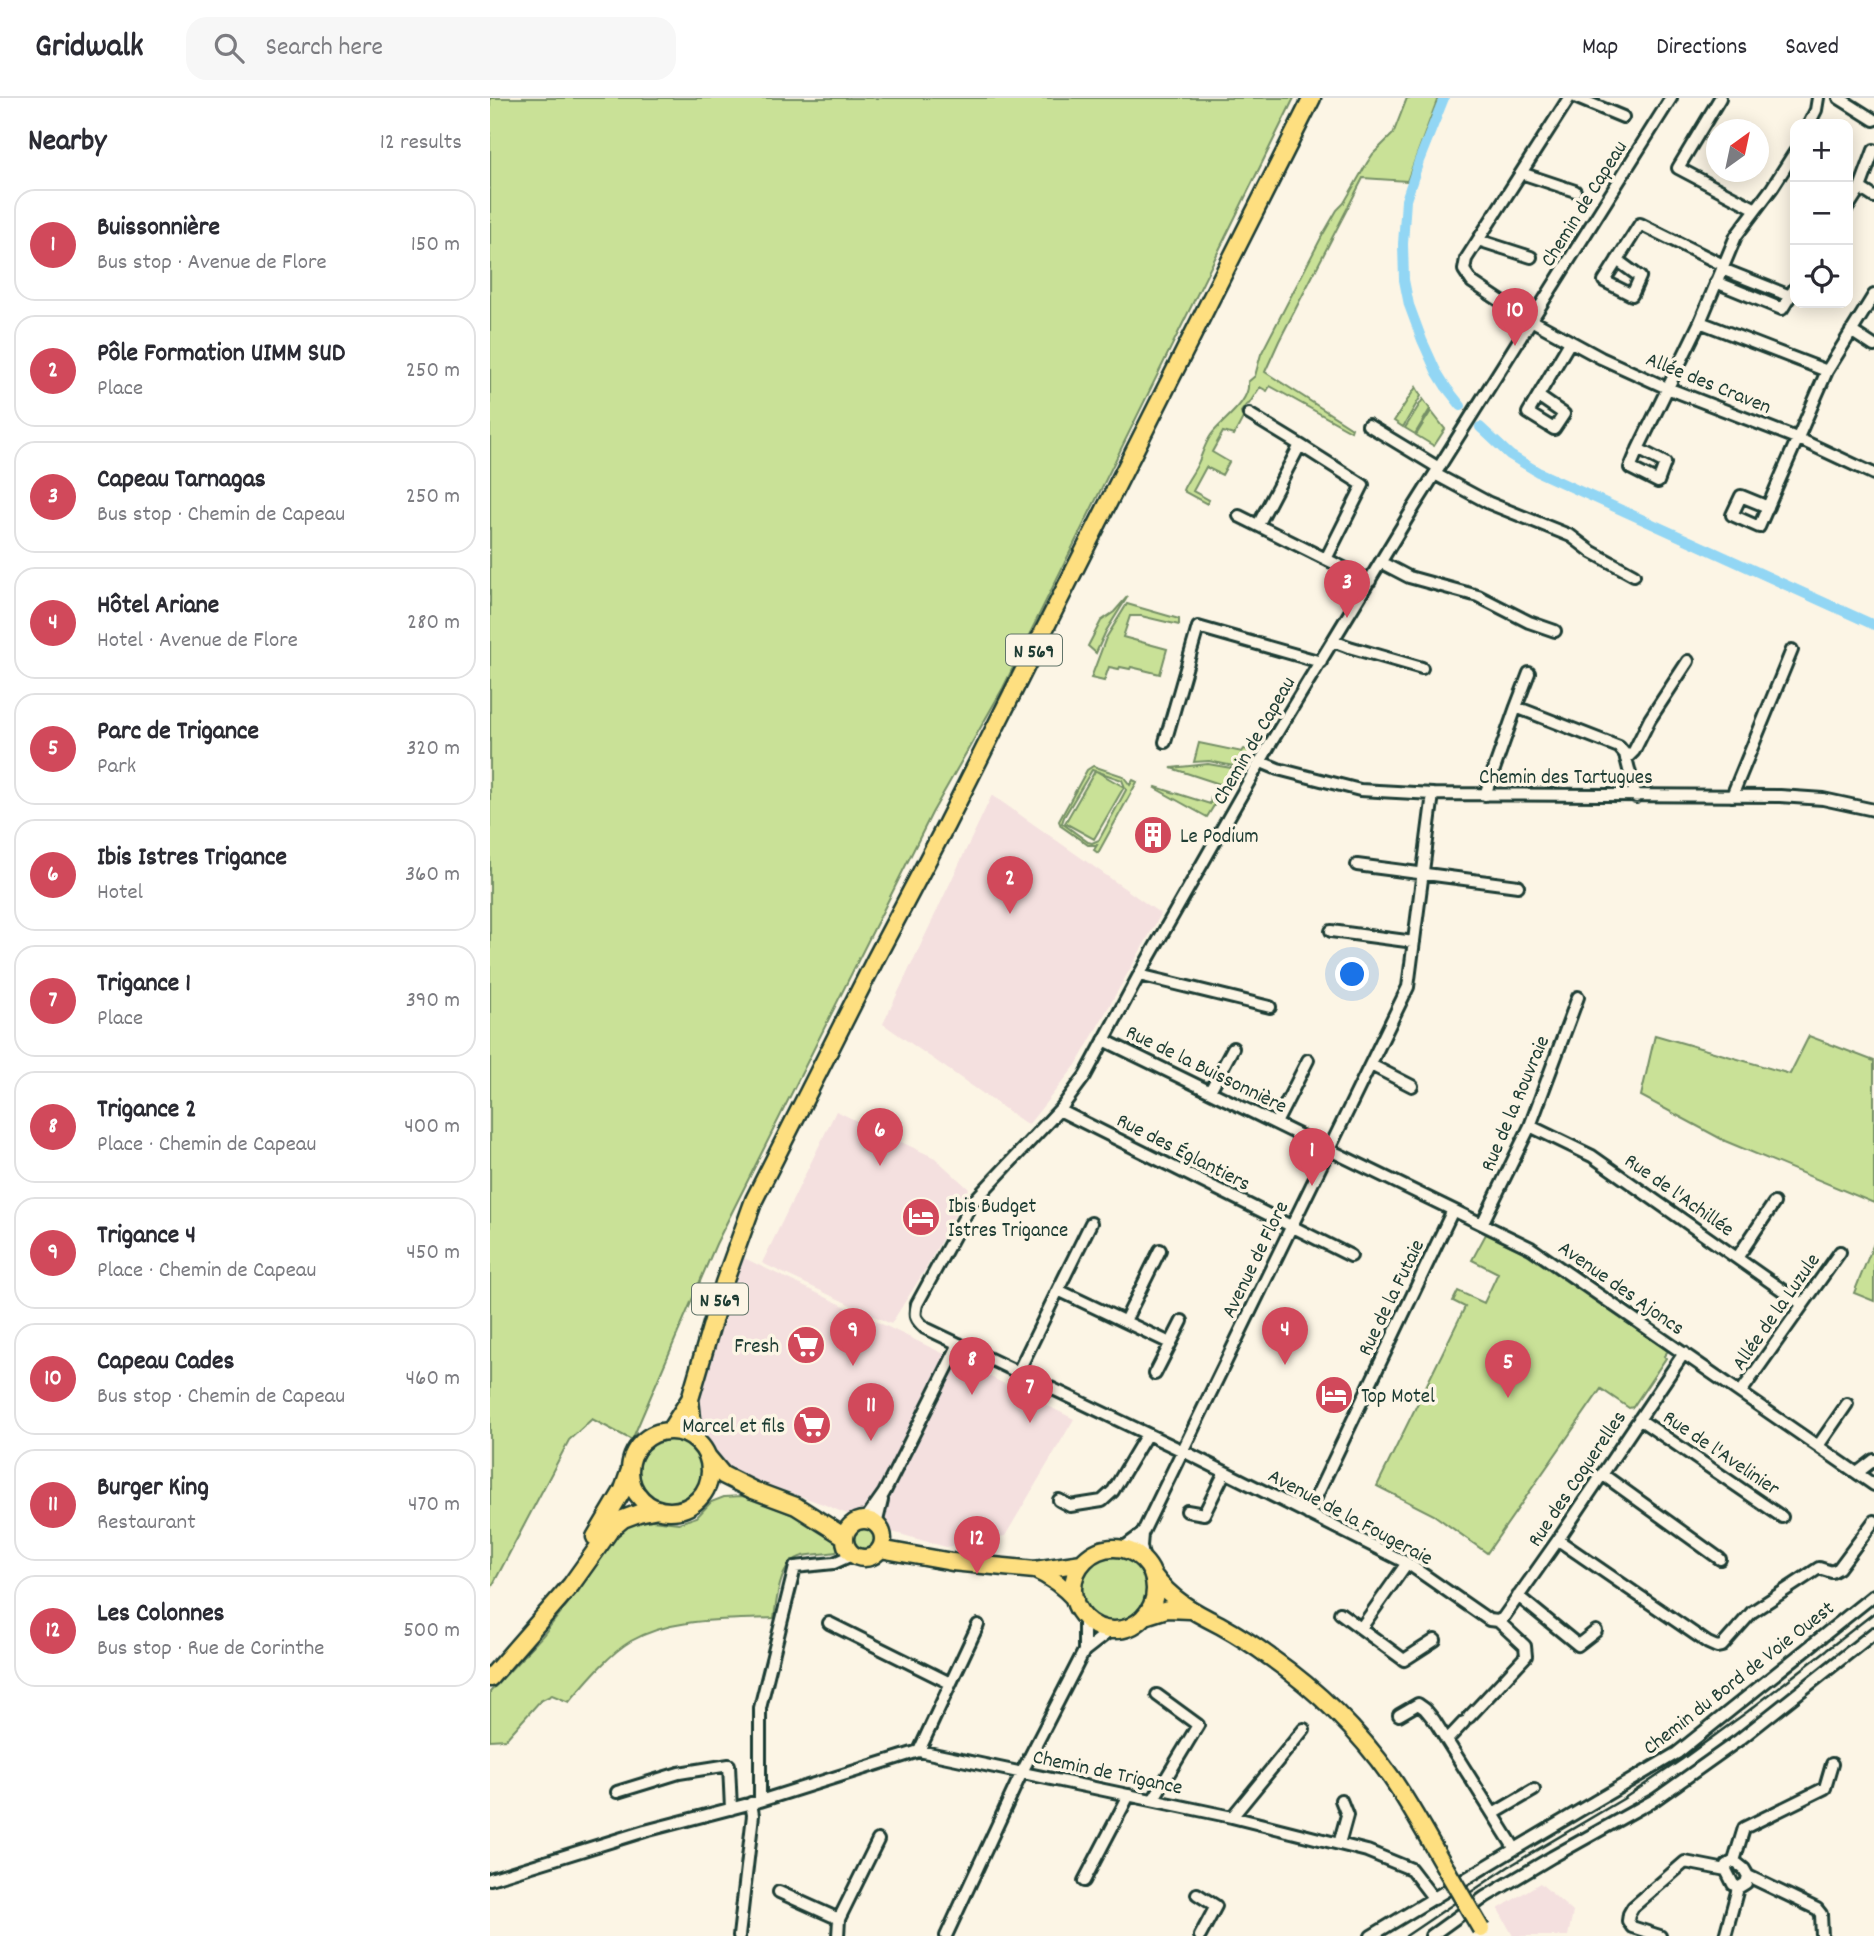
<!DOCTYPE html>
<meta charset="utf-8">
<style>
:root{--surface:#fff;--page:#f7f7f7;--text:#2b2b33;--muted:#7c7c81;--line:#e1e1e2;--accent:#d1495b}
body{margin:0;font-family:Dekko,sans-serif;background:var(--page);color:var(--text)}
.controls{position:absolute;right:21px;top:21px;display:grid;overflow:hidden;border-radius:14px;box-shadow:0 4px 18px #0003}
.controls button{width:63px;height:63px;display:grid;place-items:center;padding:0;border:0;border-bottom:2px solid var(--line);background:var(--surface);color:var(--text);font:35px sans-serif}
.compass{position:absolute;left:1216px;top:21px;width:63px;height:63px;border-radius:50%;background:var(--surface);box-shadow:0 4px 18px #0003;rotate:33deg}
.you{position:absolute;left:863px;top:877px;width:24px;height:24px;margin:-18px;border:5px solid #fff;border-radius:50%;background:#1a73e8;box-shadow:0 0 0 10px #1a73e833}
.badge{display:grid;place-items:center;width:46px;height:46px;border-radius:50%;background:var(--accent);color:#fff;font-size:23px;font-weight:700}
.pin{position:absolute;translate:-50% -58px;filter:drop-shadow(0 2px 4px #0008)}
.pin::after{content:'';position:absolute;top:37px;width:24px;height:21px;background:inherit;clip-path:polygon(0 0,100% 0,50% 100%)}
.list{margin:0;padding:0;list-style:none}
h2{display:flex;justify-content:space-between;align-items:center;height:91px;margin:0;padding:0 28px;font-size:30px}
h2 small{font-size:23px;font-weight:400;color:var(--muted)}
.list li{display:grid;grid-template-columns:46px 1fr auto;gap:21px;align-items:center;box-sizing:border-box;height:112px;margin:0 14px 14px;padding:0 14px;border:2px solid var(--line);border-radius:21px}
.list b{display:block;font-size:26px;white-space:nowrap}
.list p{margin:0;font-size:23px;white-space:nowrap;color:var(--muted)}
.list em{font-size:23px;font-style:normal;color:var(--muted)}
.icon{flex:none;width:38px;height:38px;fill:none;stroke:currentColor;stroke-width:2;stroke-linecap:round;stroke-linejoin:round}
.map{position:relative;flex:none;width:1384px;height:1838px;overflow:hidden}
header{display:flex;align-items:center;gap:42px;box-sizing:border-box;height:98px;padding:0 35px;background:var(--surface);border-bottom:2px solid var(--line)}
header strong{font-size:33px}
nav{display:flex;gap:38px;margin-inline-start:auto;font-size:24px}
.search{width:490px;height:63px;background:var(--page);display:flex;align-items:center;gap:18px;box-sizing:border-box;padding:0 24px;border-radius:21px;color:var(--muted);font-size:26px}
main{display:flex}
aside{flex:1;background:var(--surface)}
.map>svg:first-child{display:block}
.built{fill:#f4e0df}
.green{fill:#c9e197;stroke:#748f66;stroke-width:2;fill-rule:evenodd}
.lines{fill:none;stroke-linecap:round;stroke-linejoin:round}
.canal{stroke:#92d6f4;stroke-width:10}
.minor-casing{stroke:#1f3d34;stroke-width:16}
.primary-casing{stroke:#1f3d34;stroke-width:21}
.minor{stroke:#fcf5e5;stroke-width:10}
.primary{stroke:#fedf80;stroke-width:16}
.rail{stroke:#1f3d34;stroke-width:2.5}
.primary-bridge-casing{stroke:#1f3d34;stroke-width:21;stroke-linecap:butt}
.primary-bridge{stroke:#fedf80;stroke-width:16}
.labels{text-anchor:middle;stroke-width:7;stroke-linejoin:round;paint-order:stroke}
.shield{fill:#fcf5e5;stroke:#617469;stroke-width:2}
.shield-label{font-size:19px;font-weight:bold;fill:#1f3d34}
.street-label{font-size:21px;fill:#1f3d34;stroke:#fcf5e5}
.poi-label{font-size:21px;fill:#1f3d34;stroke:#fcf5e5;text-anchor:start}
</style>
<header>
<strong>Gridwalk</strong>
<div class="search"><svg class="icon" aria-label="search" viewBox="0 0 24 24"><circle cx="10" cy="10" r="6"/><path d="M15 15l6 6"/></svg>Search here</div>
<nav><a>Map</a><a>Directions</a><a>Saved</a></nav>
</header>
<main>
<aside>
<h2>Nearby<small>12 results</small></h2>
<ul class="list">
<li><span class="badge">1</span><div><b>Buissonnière</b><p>Bus stop · Avenue de Flore</p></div><em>150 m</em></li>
<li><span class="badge">2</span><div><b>Pôle Formation UIMM SUD</b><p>Place</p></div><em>250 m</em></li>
<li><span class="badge">3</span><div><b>Capeau Tarnagas</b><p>Bus stop · Chemin de Capeau</p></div><em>250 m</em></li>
<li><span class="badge">4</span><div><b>Hôtel Ariane</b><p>Hotel · Avenue de Flore</p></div><em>280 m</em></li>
<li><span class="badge">5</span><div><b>Parc de Trigance</b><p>Park</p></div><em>320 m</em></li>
<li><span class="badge">6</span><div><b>Ibis Istres Trigance</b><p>Hotel</p></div><em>360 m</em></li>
<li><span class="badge">7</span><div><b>Trigance 1</b><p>Place</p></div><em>390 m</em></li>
<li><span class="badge">8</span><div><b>Trigance 2</b><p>Place · Chemin de Capeau</p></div><em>400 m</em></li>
<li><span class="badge">9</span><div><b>Trigance 4</b><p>Place · Chemin de Capeau</p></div><em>450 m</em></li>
<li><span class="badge">10</span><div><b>Capeau Cades</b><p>Bus stop · Chemin de Capeau</p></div><em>460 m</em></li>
<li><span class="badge">11</span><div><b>Burger King</b><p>Restaurant</p></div><em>470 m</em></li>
<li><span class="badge">12</span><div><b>Les Colonnes</b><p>Bus stop · Rue de Corinthe</p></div><em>500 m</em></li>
</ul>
</aside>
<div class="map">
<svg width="1384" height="1838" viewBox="0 0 1384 1838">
<rect width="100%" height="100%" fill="#fcf5e5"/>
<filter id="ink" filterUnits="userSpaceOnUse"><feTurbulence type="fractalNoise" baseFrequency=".0143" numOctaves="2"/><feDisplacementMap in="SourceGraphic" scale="14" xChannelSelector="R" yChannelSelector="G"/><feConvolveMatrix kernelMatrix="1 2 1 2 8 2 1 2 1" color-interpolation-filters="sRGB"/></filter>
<g filter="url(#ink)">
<!-- built -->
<path class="built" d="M502,697l169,119 -85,151 -48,60 -145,-101z
M346,1013l99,47 34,31 -44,81 -34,54 -129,-61z
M252,1159l219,105 113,57 -69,117 -59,11 -61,-17 -62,-26 -78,-27 -23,-14 -19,-34 -6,-24z
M1050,1785l33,29 -5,24h-55l-15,-27z"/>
<!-- green -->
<path class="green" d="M0,0h804l-291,590 -71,125 -216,431 -84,196 -40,-21 -23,21 -79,150z
M917,0h31l-31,83 -44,-3 -84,163 -14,31 87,56 -1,3 -81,-45 -3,5 -7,-4 -11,17 -3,1 -5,7 2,6 -9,17 -11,-3 -11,20 17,10 -7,13 -16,-8 -13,24 16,9 -2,4 -22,-12 -2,-2c4,-10 12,-19 16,-29 4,-9 6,-17 12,-26 11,-15 40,-33 37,-53l7,-6 6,-22 61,-118 15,-26 7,-7 23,-40 6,-9 20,-20z
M926,289l5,9 -18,31 -9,-6z
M933,301l7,10 -15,25 -10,-6z
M941,313l14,18 -11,17 -18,-11z
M638,498l-22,35 -10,22 -8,-7 13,-25 13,-9z
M637,506l52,15v6l-38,-9h-11l-7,21 44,12 -7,25 -29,-7 -1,2 -10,-2 -1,2 -10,-2 -5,14 -13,-3 15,-40z
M709,645l43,9 2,-3 11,2 -12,17 -34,-7 -15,1z
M718,666l29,5 -11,17 -55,-18z
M603,668l30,10 7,9 3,-5 4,2 -39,71 -4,-3 3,-5h-9l-27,-19 -2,-5 28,-51zM602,672l3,1 -30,52 29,16 30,-52 -28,-16 26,9 4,10 -27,50 -7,3 -4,-1 -26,-19 2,-6z
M666,689l54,17 1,-7 7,2 -11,18 -52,-29z
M1165,937l135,39 19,-38 65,25v142l-149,-62 -84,-45z
M996,1136l38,18 144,99 -4,5 2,2 -33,49 -4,1 -28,-19 -114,164 -53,-38 -57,-29 88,-179 -12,-6 5,-10 26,12 14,-30 -26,-13z
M1384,1145v58l-20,-8z
M149 1372a32 32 0 1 1 64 0a32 32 0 1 1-64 0Z
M252,1398c35,10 66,25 97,43v9l-3,4c-11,2 -23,2 -33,4 -24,6 -26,43 -29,62 -47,2 -101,-1 -143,23 -22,13 -45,41 -62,61l-17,-7 -12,6 -34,38 -16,1v-48l53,-57 30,-38 28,-45 24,-24 17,-9 37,4 18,-6 14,-15 13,-5z
M363 1442a11 11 0 1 1 22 0a11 11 0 1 1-22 0Z
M591 1491a35 35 0 1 1 70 0a35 35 0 1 1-70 0Z"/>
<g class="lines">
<!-- canal -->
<path class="canal" d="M954,0l-25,63 -13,39 -3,44 1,36 5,25 13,35 14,31 10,16 15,19
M990,329l30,28 28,17 336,153"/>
<defs>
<path id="minor" d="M1079,0l-103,161 -2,11 8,12 48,32 81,44 66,30 132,51 75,35
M1087,0l46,19
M1230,0l-42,70 78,41
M1349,0l35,22
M1319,26l7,-14 2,-12
M1031,75l54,18
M1370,90l14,9
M1358,109l12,-19 14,-38
M988,142l53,17
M1127,162l23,17 -8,18 -28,-14 36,-57 83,41
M1232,171l68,27
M1226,184l66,27 13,-21
M1210,224l127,49
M1361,233l23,15
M1048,298l26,18 -10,15 -26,-16 42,-71
M759,316l51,31
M878,327l71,43
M1148,351l27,14 -7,19 -28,-14 8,-19 62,-127 36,-86 36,-48 23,-36
M945,376l54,29 82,33 21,16 42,23
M1278,409l-27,-11 -9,19 27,12 68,-156 47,-76
M749,418l131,65
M768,427l42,-80 63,40 -37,74
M892,465l27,14 69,19 51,26 26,9
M843,543l16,6 73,21
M1026,609l13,-34
M675,644l33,-115 123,35
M1136,661l8,-8 16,-32 38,-58
M771,664l17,7 82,21 73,4 347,2 43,3 51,11
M995,697l31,-88 103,40 6,7 11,43
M1242,698l60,-146
M867,767l161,21
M841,833l83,11
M649,877l131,32
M614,942l427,208 343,237
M881,967l41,21
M720,993l23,-43
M569,1012l292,146
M786,1025l32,-63
M1040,1028l62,30 210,148
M992,1126l48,-98 48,-129
M1247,1160l37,-55
M568,1192l33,-67
M635,1223l35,-71
M528,1274l40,-82 112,53
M665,1276l27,-53
M1251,1294l99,-140
M1149,1321l143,98
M1328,1348l29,-42
M1367,1375l17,-13
M1112,1376l118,85
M569,1402l11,6 32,-5 11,-10 34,-57
M697,1413l17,3 21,-42
M818,1416l145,-304
M375,1422l19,-27 75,-149
M386,1427l6,-25
M1068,1442l150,103 9,4 5,-1 30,-34 67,-44 13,4 7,-4 35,-47
M629,1450l5,-1 18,-13
M654,1463l-3,-15 1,-12 266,-547 25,-193
M1028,1498l60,49 18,-14
M850,1515l64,47 31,-20
M594,1519v34l27,-21
M1008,1523l-9,-1 -82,-57 -224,-112 -258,-123c-10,-9 -11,-12 -8,-24l55,-101 90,-96 23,-31 54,-101 133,-234 137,-226 262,-417
M1008,1523l5,-3 55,-78 126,-187
M339,1525l121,60
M871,1530l46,-65
M909,1617l19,-11 7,5 9,11 81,129
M979,1619l57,-61 -1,-10 -27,-25
M957,1642l17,-18
M429,1653l59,-126
M127,1694l62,-19 50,-8 2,44
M663,1702l45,-75 -41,-30
M270,1703v-93l35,-141 39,-4 18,-8
M1003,1716l41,-24
M742,1719l72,-88
M849,1746l8,-29 -6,-15
M1244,1763l10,-33 81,-40 7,-24
M1244,1763l10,8 4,7 -2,7 -8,5 -5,-4 -7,-14 1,-5z
M1258,1778l69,33 4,5 1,22
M0,1781l155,-48 115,-30 159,-50 313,66 135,34 44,18 23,30
M594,1783l45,-86
M289,1794l60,27
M707,1796l19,12 -16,30
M249,1838l14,-121 -2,-12
M348,1838l1,-17 39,-79
M456,1838l76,-164 62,-121
M881,1838l144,-87 162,-96 197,-158
M941,1838l54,-39 67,-40 104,-58 83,-59 135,-107
M1170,1838l-28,-9 -4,-6 1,-7 4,-7 52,-45 41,8
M1235,1838l13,-48"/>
<path id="primary" d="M200,1301l3,29 4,13
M180,1332l20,-31 34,-116 30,-83 121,-240 71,-135 366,-727
M140 1373a40 40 0 1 1 80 0a40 40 0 1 1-80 0Z
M218,1359l15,18 30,15 43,16 49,31
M355 1441a19 19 0 1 1 38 0a19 19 0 1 1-38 0Z
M105,1439l28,-47 7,-20
M583 1491a41 41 0 1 1 82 0a41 41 0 1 1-82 0Z
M390,1451l72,13 83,8 47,-7
M545,1472c16,7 28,16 40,29
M663,1477c18,25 41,37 67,50 18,10 34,20 50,32 47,33 88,73 121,120 20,29 37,61 55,92
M655,1518l22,-7 23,1
M0,1580l81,-93 40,-56 12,-10 16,-6 19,-4"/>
</defs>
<!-- minor casing -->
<use href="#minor" class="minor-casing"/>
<!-- primary casing -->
<use href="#primary" class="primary-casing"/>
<!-- minor -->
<use href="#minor" class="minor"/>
<!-- primary -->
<use href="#primary" class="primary"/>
<!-- rail -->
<path class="rail" d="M916,1838l102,-69 115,-68 58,-39 66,-48 127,-99"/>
<defs>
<path id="primary-bridge" d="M956,1771l35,60"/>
</defs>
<!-- primary-bridge casing -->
<use href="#primary-bridge" class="primary-bridge-casing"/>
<!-- primary-bridge -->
<use href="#primary-bridge" class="primary-bridge"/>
</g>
</g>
<!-- icons -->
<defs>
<symbol id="building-disc" viewBox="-11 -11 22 22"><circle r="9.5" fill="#d1495b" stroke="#fcf5e5"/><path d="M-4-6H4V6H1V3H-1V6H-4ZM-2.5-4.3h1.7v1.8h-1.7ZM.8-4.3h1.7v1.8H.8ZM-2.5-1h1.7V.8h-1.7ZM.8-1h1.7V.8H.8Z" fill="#fff"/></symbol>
<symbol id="hotel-disc" viewBox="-11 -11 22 22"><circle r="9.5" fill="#d1495b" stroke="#fcf5e5"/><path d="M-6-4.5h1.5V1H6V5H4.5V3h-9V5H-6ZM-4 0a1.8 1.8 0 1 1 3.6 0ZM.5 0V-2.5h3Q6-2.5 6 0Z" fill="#fff"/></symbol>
<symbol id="supermarket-disc" viewBox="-11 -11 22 22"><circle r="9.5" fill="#d1495b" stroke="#fcf5e5"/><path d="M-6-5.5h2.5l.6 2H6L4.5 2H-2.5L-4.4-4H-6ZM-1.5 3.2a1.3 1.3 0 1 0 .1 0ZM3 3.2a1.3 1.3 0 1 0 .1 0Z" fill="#fff"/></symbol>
</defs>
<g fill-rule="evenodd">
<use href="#building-disc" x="641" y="715" width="44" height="44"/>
<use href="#hotel-disc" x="409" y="1097" width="44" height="44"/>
<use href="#supermarket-disc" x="294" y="1225" width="44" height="44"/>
<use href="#hotel-disc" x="822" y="1275" width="44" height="44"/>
<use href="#supermarket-disc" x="300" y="1305" width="44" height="44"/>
</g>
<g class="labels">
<!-- shield labels -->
<g class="shield">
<rect x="516" y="536.5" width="56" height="31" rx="5"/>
<rect x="202" y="1185.5" width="56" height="31" rx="5"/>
</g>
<g class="shield-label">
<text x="544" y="559">N 569</text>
<text x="230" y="1208">N 569</text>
</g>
<!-- street labels -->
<g class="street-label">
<text transform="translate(1093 105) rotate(-58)" y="7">Chemin de Capeau</text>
<text transform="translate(1219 284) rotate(22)" y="7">Allée des Craven</text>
<text transform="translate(763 642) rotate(-60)" y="7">Chemin de Capeau</text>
<text x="1076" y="685">Chemin des Tartugues</text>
<text transform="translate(717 970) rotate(26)" y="7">Rue de la Buissonnière</text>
<text transform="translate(1024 1005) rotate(-67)" y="7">Rue de la Rouvraie</text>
<text transform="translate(694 1053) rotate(27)" y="7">Rue des Églantiers</text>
<text transform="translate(1190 1096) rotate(35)" y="7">Rue de l'Achillée</text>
<text transform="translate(764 1161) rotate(-64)" y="7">Avenue de Flore</text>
<text transform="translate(1132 1189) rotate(35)" y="7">Avenue des Ajoncs</text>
<text transform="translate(900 1199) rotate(-64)" y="7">Rue de la Futaie</text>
<text transform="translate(1285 1213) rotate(-55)" y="7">Allée de la Luzule</text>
<text transform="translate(1232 1354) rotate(34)" y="7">Rue de l'Avelinier</text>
<text transform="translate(1086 1380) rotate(-56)" y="7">Rue des Coquerelles</text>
<text transform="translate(861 1418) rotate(28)" y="7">Avenue de la Fougeraie</text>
<text transform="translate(1248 1579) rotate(-38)" y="7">Chemin du Bord de Voie Ouest</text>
<text transform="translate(618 1673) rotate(12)" y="7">Chemin de Trigance</text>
</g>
<!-- poi labels -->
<g class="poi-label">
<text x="690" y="744">Le Podium</text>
<text x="458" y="1114">Ibis Budget<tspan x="458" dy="24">Istres Trigance</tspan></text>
<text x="289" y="1254" text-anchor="end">Fresh</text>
<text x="871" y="1304">Top Motel</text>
<text x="295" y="1334" text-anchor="end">Marcel et fils</text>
</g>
</g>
</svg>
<div class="controls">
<button>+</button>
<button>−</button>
<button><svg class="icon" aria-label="locate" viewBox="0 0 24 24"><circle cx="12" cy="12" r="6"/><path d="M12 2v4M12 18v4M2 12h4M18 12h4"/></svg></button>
</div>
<svg class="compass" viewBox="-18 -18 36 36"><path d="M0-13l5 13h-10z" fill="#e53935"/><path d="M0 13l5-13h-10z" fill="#7c7c81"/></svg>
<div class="you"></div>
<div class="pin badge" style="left:822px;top:1088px">1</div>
<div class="pin badge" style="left:520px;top:816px">2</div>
<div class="pin badge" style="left:857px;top:520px">3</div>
<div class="pin badge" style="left:795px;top:1267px">4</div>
<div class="pin badge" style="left:1018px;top:1300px">5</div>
<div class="pin badge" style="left:390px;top:1068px">6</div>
<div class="pin badge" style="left:540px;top:1325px">7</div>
<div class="pin badge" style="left:482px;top:1297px">8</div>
<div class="pin badge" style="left:363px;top:1268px">9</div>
<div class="pin badge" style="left:1025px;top:248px">10</div>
<div class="pin badge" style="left:381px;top:1343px">11</div>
<div class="pin badge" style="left:487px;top:1476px">12</div>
</div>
</main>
